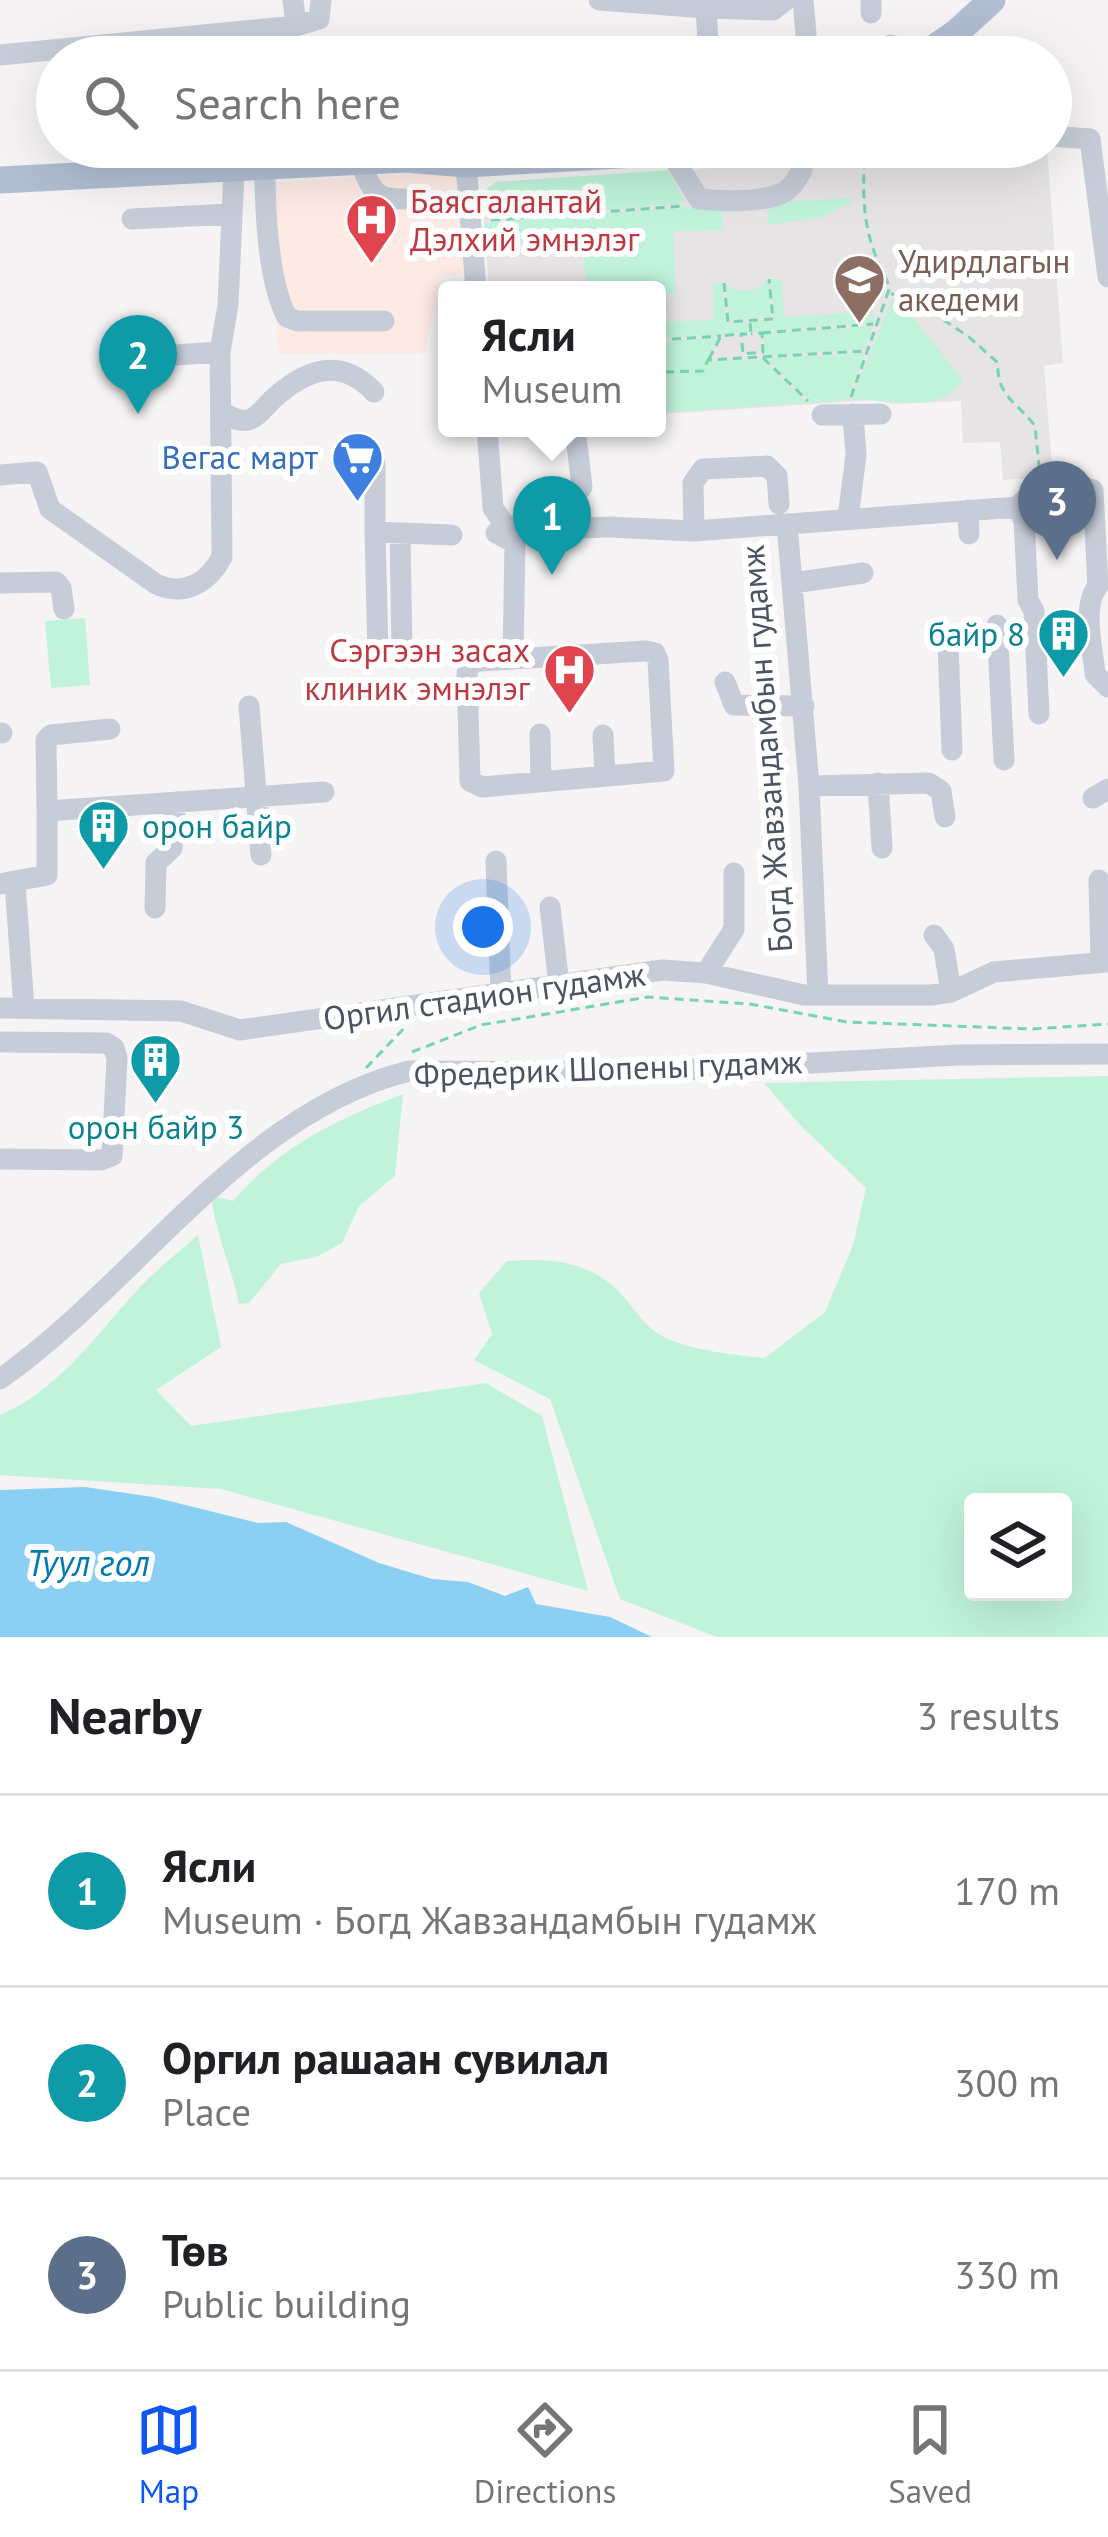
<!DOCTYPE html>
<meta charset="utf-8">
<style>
:root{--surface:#fff;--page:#f6f6f6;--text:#202124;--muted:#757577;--line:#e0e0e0;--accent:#0f57f3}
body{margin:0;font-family:"PT Sans",sans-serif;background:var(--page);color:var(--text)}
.controls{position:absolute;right:36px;bottom:36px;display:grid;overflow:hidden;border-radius:12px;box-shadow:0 12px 48px #0002}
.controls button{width:108px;height:108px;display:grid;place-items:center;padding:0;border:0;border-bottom:3px solid var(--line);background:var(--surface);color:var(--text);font:60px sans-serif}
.you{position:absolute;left:483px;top:927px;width:42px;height:42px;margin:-30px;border:9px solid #fff;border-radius:50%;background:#1a73e8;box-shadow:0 0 0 18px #1a73e833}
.badge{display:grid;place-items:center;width:78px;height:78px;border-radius:50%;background:var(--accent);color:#fff;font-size:39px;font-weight:700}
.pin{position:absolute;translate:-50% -99px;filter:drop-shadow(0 3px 6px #0008)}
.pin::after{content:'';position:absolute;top:63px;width:42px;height:36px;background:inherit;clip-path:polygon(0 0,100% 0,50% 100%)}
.popup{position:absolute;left:438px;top:281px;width:228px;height:156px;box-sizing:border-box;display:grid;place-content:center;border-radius:12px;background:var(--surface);filter:drop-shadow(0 3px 9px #0005);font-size:39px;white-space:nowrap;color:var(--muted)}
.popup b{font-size:45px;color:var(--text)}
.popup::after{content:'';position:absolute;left:50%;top:100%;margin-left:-24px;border:24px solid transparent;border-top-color:var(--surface)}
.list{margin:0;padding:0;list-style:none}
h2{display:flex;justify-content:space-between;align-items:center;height:156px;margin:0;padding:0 48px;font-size:51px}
h2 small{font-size:39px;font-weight:400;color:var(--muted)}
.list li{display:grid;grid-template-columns:78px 1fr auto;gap:36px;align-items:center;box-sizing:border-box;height:192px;padding:0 48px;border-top:3px solid var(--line)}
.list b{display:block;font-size:45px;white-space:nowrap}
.list p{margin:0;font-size:39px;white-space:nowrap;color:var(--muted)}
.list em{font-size:39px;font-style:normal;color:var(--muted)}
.icon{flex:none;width:66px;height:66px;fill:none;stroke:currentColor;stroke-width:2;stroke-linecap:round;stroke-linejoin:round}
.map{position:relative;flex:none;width:1108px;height:1637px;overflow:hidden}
.search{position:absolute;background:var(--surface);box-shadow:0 12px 48px #0002;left:36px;right:36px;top:36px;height:132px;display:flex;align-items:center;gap:30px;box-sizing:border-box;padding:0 42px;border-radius:66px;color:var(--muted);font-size:45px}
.sheet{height:732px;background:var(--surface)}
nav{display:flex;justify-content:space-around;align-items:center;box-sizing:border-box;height:168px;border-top:3px solid var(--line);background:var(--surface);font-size:33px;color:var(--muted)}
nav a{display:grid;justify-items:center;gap:6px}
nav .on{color:var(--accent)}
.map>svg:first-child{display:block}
.education{fill:#e6e4e5}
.medical{fill:#fdeae5}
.green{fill:#c0f3da;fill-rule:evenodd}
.water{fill:#8bd0f3}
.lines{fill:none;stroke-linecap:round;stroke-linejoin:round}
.path{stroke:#75d4b1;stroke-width:3;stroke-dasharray:9 6;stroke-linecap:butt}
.minor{stroke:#c6cdd8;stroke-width:21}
.major{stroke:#b1bed2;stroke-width:27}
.labels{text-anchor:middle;stroke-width:12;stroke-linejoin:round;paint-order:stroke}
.health-label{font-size:33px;fill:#be3a42;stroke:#fff;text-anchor:start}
.education-label{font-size:33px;fill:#785e54;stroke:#fff;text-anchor:start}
.shop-label{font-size:33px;fill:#366cbe;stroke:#fff;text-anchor:end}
.culture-label{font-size:33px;fill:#0d838f;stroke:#fff;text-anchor:end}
.street-label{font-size:33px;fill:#495362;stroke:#fff}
.water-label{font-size:36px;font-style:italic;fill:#0379b2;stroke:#fff}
</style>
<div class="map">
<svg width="1108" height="1637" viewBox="0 0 1108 1637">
<rect width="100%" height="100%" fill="#f5f3f3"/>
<!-- education -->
<path class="education" d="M817,147h55l2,4 14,-4h159l16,216 -19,3 9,111 -50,3 -3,-38 -37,1 -2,-42 -67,3 -21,-4 -210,14 1,-51h-7v-73h-168l-7,-97 14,-11 264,-17z"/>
<!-- medical -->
<path class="medical" d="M458,171l10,102 -26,4 -17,76 -147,1 -12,-171z"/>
<!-- green -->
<path class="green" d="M668,170l16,30 -3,4 -197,14 -2,-25 14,-11z
M850,198l1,5 -33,15 -50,7 -1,-22z
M690,207l32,1 1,22 -50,1 3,62 -16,1 2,28 52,-2 -1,-36 9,-1 4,41 22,-1 1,9 -92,7v-49h-70l-4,-41 -45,2 -2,-11 -50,7 -2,-24z
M770,279h12l2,38 69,-4 -1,-24 15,-1 7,34 -122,10 -1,-10 23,-2z
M768,281l3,36 -42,3 -3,-35c11,9 32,7 42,-4z
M892,299l12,7 56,70 2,6c-23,33 -76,16 -111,18z
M873,326l-8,23 -100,7 -2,-22z
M718,337l-11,24 55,-1 45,43 -142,9 -1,-49h-7v-21z
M865,353l-18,47 -36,3 -45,-44z
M85,618l5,67 -39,3 -6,-67z
M1108,1076v561h-391l-97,-38 -70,-200 -76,-39 18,-26 -13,-41 28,-32c38,-3 75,-1 105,24 17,14 27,36 45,48 25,17 78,22 108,25l60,-46 28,-67 13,-57 -65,-62 -37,-43zM973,1502h90v90h-90z
M403,1094l-8,82 -36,30 -17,37 -26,14 -35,7 -32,39 -10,1c-7,-35 -22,-67 -27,-102l5,-5 16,4c45,-53 104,-82 170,-107z
M198,1235l23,112 -65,43 35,36 295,-43 56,33 46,175 -367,-102 -221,-14v-60c60,-25 98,-83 141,-129 17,-18 38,-34 57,-51z"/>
<!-- water -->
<path class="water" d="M85,1487l68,10 105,26 28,-1 93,41 53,16 36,3 37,14 23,-9 8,17 74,13 42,20h-652v-147z"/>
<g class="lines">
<!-- path -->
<path class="path" d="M491,220l193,-14
M724,283l4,39 45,-3 -4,-40
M891,294l16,1 62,42 29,26c-2,33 20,40 37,63l4,40
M750,323l1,11h-10l2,20 20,-2 -1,-19 -11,1
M762,333l111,-9
M657,340l64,-4
M763,358l45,43
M709,359l12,-23 18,-2
M665,372l38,-1 5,-11 158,-9
M851,397l39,-110c-28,-53 -28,-82 -25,-140
M412,1052l69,-27 167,-28 102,7 97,18 185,7 76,-5
M366,1068l43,-45"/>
<!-- minor -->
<path class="minor" d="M293,0l3,26
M599,0l107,8
M803,0l5,57
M871,0v13
M0,55l296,-29 23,-7 2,-19
M709,57l-3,-49 67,2 13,-10
M863,57l27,-12 15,4 6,8
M1051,136l39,3 18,138
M670,152l29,47c22,2 63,4 83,-6 10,-4 15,-14 20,-23l-9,-23
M360,162c12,27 13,38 44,37
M466,164l10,126
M265,169c0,41 3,113 22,148l10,4h87
M132,219l99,-5
M128,358l92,-6 8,-47 6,-134
M224,413c8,5 17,10 27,6 9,-4 15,-14 22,-20 33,-30 67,-43 101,-7
M822,415l59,-1
M487,428l6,80 11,16 16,6 89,-3 85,4 323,-24 24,-22 22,-2 30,7 5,96c-17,21 -5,62 -3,88l13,13
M375,464v68l77,3
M0,475l37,-3 13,37 106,75c28,13 52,-1 66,-27l-2,-205
M1017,507l7,13 4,80 6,11 5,103
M968,510l1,24
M848,518l8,-63 -3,-41
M787,524l22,262 9,209
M551,528l31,-41 -7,-59
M694,531l-1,-48 10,-14 64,-3 10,10 2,28
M375,532l3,123
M400,533l2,120
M496,533l19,10 -2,115
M0,583l56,-1 5,6 3,21
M793,583l70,-10
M997,625l7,135
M948,644l4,106
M646,651l9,2 3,8 6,110 -182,16 -12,-6 -3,-108 4,-9 8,-3z
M725,682l9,23 70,1
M249,706l12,149
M0,733h2
M540,734l1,47
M603,735l2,41
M878,783l4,65
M809,786l120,-3 12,8 4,26
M1093,798l15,-9
M47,811l-1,-71 5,-5 59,-6
M496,861l5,134
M1099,880l2,82
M15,883l9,125
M0,884l47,-9v-64l277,-19
M550,907l9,78
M155,908l1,-45 16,-15 4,-46
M934,935l10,14 7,43
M706,973l28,-44v-56
M0,1008l181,3 59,19 422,-60 44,3 98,22h127l20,-3 43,-20 114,-10
M0,1042l106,1 8,5 3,10 -5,98 -11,4 -101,-1
M0,1379c135,-94 243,-267 409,-308l238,1 311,-17 150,-1"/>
<!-- major -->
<path class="major" d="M921,57l35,-24 36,-33
M0,180l405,-21 61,5 291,-17"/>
</g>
<!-- icons -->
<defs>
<symbol id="hospital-pin" viewBox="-11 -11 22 30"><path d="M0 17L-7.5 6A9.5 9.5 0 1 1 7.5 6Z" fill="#e0444e" stroke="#fff"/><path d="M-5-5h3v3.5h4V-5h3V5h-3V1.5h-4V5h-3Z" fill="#fff"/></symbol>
<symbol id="university-pin" viewBox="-11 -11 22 30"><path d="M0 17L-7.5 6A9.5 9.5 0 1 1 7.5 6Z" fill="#8d6e63" stroke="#fff"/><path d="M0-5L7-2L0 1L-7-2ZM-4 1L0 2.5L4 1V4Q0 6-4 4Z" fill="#fff"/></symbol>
<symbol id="supermarket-pin" viewBox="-11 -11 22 30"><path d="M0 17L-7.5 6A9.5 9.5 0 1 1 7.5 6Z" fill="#3f7fe0" stroke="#fff"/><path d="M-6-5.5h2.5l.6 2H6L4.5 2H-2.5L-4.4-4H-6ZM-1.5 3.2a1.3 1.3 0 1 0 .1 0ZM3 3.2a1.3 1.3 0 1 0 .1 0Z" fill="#fff"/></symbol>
<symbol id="building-pin" viewBox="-11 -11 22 30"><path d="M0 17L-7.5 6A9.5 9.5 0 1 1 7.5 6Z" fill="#0f9aa8" stroke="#fff"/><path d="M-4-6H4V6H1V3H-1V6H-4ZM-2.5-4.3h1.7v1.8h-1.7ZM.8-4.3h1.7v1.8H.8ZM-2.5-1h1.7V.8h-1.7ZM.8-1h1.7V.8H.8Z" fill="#fff"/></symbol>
</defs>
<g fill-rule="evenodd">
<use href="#hospital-pin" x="342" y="190" width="59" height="81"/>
<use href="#university-pin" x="830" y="250" width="59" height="81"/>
<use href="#supermarket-pin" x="328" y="428" width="59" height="81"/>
<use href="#building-pin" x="1034" y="604" width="59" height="81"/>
<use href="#hospital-pin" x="540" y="640" width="59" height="81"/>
<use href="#building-pin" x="74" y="796" width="59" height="81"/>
<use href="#building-pin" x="126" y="1030" width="59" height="81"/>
</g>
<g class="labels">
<!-- health labels -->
<g class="health-label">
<text x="410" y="213">Баясгалантай<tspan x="410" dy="38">Дэлхий эмнэлэг</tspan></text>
<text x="530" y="662" text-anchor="end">Сэргээн засах<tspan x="530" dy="38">клиник эмнэлэг</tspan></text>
</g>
<!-- education labels -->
<g class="education-label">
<text x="898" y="273">Удирдлагын<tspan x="898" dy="38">акедеми</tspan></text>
</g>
<!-- shop labels -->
<g class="shop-label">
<text x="318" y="469">Вегас март</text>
</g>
<!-- culture labels -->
<g class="culture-label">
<text x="1025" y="646">байр 8</text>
<text x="142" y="838" text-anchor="start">орон байр</text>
<text x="156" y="1139" text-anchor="middle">орон байр 3</text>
</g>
<!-- street labels -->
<g class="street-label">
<text transform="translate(766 749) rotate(-94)" y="12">Богд Жавзандамбын гудамж</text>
<text transform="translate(484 996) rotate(-8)" y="12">Оргил стадион гудамж</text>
<text transform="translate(608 1068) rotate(-2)" y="12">Фредерик Шопены гудамж</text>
</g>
<!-- water labels -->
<g class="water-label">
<text x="88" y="1576">Туул гол</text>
</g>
</g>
</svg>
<div class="controls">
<button><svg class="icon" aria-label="layers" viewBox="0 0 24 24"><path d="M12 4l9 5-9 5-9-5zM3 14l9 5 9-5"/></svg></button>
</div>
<div class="you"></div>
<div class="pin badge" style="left:552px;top:575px;background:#0f9aa8">1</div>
<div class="popup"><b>Ясли</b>Museum</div>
<div class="pin badge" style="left:138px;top:414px;background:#0f9aa8">2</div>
<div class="pin badge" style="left:1057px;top:560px;background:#5c6f8a">3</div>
<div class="search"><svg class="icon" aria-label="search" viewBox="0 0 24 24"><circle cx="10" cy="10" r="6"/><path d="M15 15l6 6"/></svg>Search here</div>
</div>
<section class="sheet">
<h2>Nearby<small>3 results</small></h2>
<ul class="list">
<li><span class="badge" style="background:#0f9aa8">1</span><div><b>Ясли</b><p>Museum · Богд Жавзандамбын гудамж</p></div><em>170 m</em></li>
<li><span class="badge" style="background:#0f9aa8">2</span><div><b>Оргил рашаан сувилал</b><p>Place</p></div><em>300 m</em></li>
<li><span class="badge" style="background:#5c6f8a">3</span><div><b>Төв</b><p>Public building</p></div><em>330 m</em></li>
</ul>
</section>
<nav>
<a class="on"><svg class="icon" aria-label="map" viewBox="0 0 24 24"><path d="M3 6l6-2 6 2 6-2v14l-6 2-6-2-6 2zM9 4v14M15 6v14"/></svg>Map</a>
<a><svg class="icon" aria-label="directions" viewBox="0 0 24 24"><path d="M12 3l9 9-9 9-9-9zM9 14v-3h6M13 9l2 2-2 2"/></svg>Directions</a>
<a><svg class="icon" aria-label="saved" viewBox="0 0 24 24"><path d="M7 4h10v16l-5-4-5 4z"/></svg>Saved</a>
</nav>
